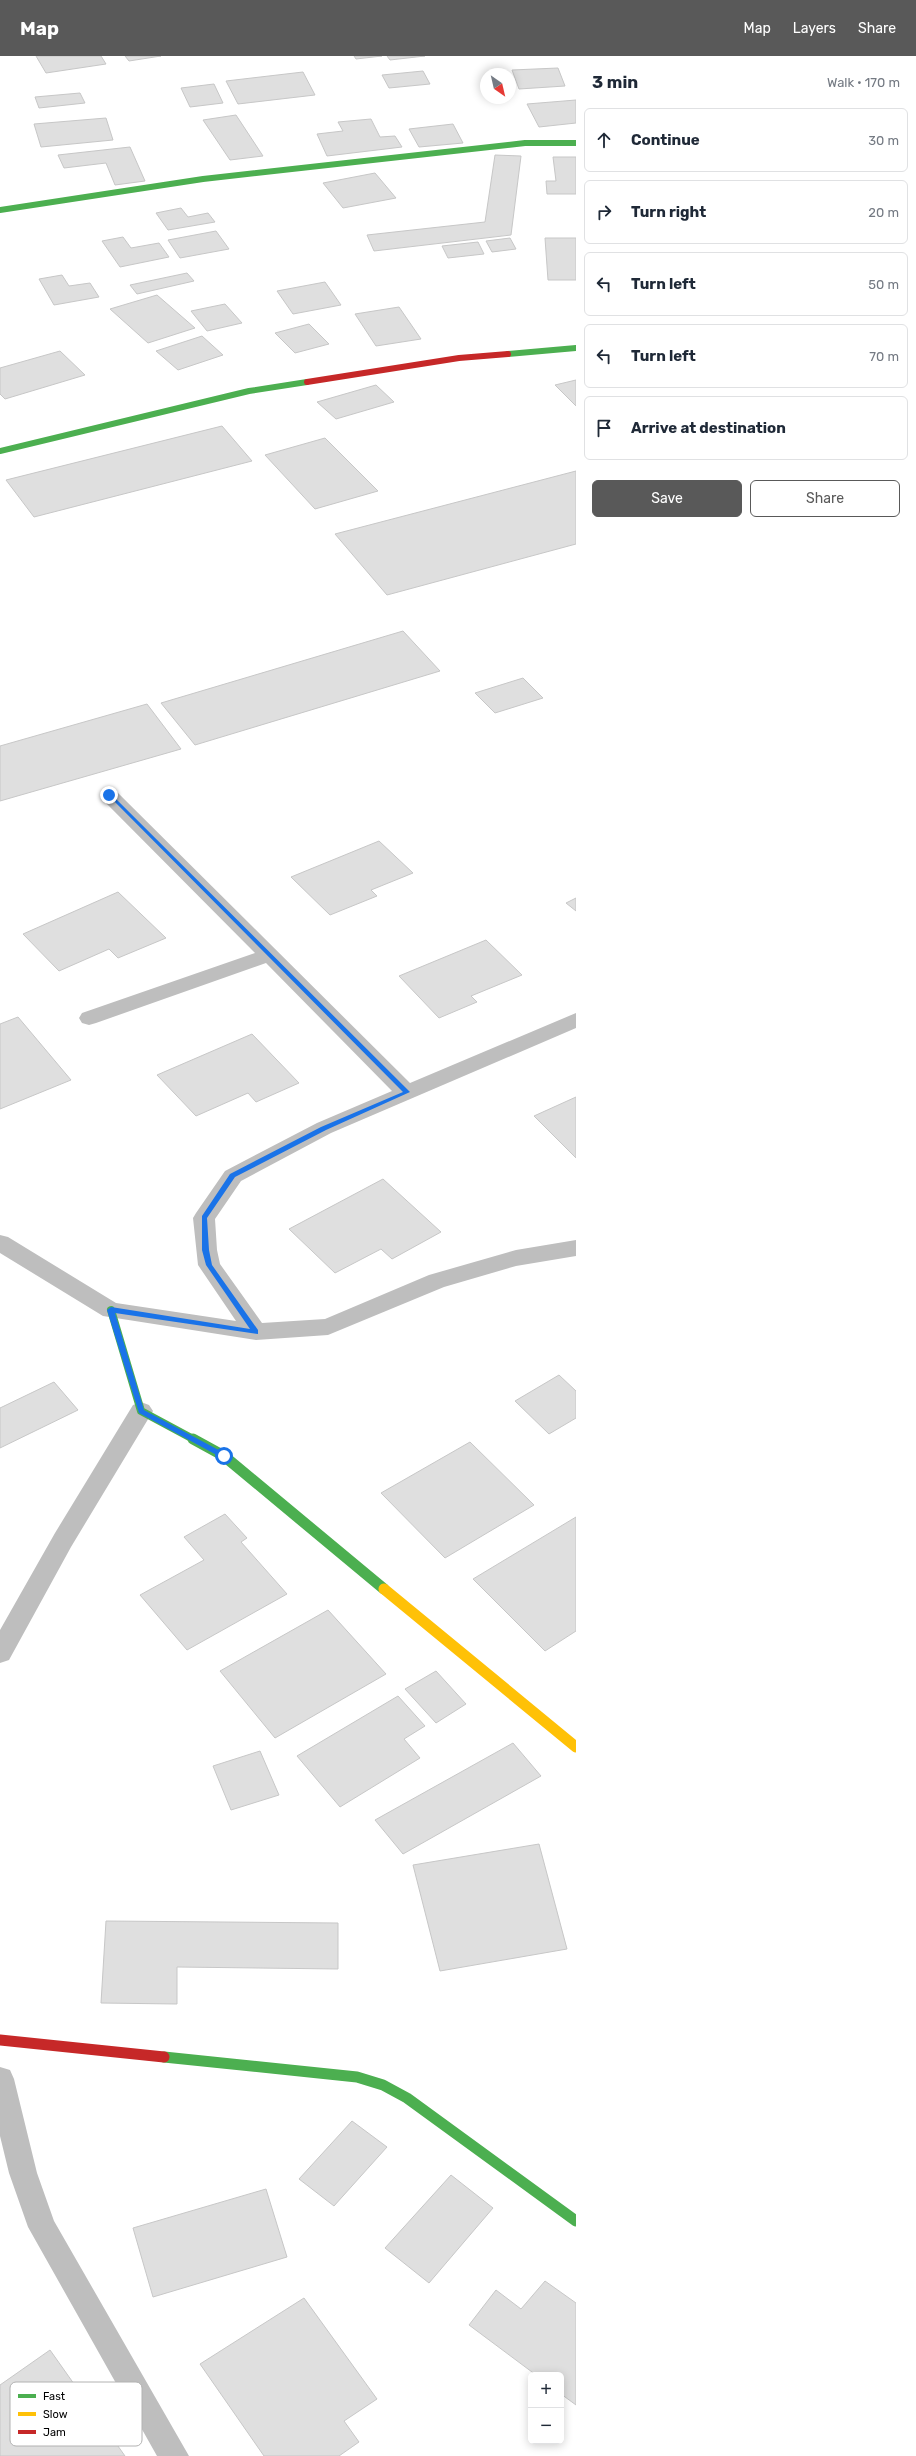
<!DOCTYPE html>
<meta charset="utf-8">
<style>
:root{--surface:#fff;--page:#f6f6f7;--text:#1f2937;--muted:#747a83;--line:#e0e1e3;--accent:#595959}
body{margin:0;font-family:Rubik,sans-serif;background:var(--page);color:var(--text)}
.controls{position:absolute;right:12px;bottom:12px;display:grid;overflow:hidden;border-radius:6px;box-shadow:0 2px 10px #0003}
.controls button{width:36px;height:36px;display:grid;place-items:center;padding:0;border:0;border-bottom:1px solid var(--line);background:var(--surface);color:var(--text);font:20px sans-serif}
.compass{position:absolute;left:480px;top:12px;width:36px;height:36px;border-radius:50%;background:var(--surface);box-shadow:0 2px 10px #0003;rotate:146deg}
.stop{position:absolute;width:12px;height:12px;margin:-9px;border:3px solid #1a73e8;border-radius:50%;background:#fff}
.stop.end{background:#1a73e8;border-color:#fff;box-shadow:0 1px 4px #0008}
.list{margin:0;padding:0;list-style:none}
h2{display:flex;justify-content:space-between;align-items:center;height:52px;margin:0;padding:0 16px;font-size:17px}
h2 small{font-size:13px;font-weight:400;color:var(--muted)}
.list li{display:grid;grid-template-columns:26px 1fr auto;gap:12px;align-items:center;box-sizing:border-box;height:64px;margin:0 8px 8px;padding:0 8px;border:1px solid var(--line);border-radius:6px}
.list b{display:block;font-size:15px;white-space:nowrap}
.list em{font-size:13px;font-style:normal;color:var(--muted)}
.actions{display:flex;gap:8px;padding:12px 16px}
.actions a{flex:1;padding:9px 0;border:1px solid var(--accent);border-radius:6px;text-align:center;font-size:14px;color:var(--accent)}
.actions .main{background:var(--accent);color:#fff}
.icon{flex:none;width:22px;height:22px;fill:none;stroke:currentColor;stroke-width:2;stroke-linecap:round;stroke-linejoin:round}
.map{position:relative;flex:none;width:576px;height:2400px;overflow:hidden}
header{display:flex;align-items:center;gap:24px;box-sizing:border-box;height:56px;padding:0 20px;background:var(--accent);color:#fff}
header strong{font-size:19px}
nav{display:flex;gap:22px;margin-inline-start:auto;font-size:14px}
main{display:flex}
aside{flex:1;background:var(--surface)}
.map>svg:first-child{display:block}
.building{fill:#dfdfdf;stroke:#c7c7c7}
.lines{fill:none;stroke-linecap:round;stroke-linejoin:round}
.street{fill:#bebebe;fill-rule:evenodd}
.fast-far2{stroke:#4caf50;stroke-width:6}
.fast-far1{stroke:#4caf50;stroke-width:8}
.fast{stroke:#4caf50;stroke-width:11}
.slow{stroke:#ffc107;stroke-width:11}
.jam-far1{stroke:#c62828;stroke-width:6}
.jam{stroke:#c62828;stroke-width:11}
.route{fill:#1a73e8}
.key{fill:#fff;stroke:#b2b2b2;stroke-width:1}
.key-label{font-size:11px;fill:#000}
</style>
<header>
<strong>Map</strong>
<nav><a>Map</a><a>Layers</a><a>Share</a></nav>
</header>
<main>
<div class="map">
<svg width="576" height="2400" viewBox="0 0 576 2400">
<rect width="100%" height="100%" fill="#fff"/>
<!-- building -->
<path class="building" d="M36,0h65l5,8 -60,9z
M125,0h36l-32,5z
M354,0h28l-26,3z
M387,0h38l-35,4z
M558,12l7,18 -46,3 -7,-19z
M423,15l7,13 -41,4 -7,-13z
M303,16l12,23 -77,9 -12,-23z
M214,28l9,19 -33,4 -9,-19z
M80,37l5,10 -46,5 -4,-11z
M576,44v23l-37,4 -12,-23z
M236,59l27,41 -33,4 -27,-40z
M106,62l7,22 -72,7 -7,-23z
M371,63l9,18 15,-1 7,11 -75,9 -10,-22 26,-3 -5,-9z
M453,68l10,19 -44,4 -10,-18z
M130,91l15,34 -30,4 -9,-22 -42,5 -6,-13z
M495,99l26,1 -10,79 -137,16 -7,-16 118,-13z
M553,101h23v37h-29l-1,-13h10z
M375,117l21,25 -53,10 -20,-25z
M181,152l7,9 20,-4 7,9 -47,8 -12,-17z
M216,175l13,18 -49,9 -12,-18z
M123,181l8,11 28,-5 10,14 -49,10 -18,-26z
M510,182l6,11 -24,3 -6,-11z
M545,182h31v42h-28z
M478,186l6,12 -36,4 -6,-12z
M187,217l7,8 -57,13 -7,-9z
M62,219l7,11 21,-3 9,14 -45,8 -15,-26z
M325,226l16,23 -48,9 -16,-23z
M157,239l38,33 -47,15 -38,-34z
M225,248l17,19 -35,8 -16,-20z
M399,251l22,32 -45,7 -21,-32z
M309,268l20,20 -34,9 -20,-20z
M202,280l21,19 -45,15 -22,-19z
M60,295l25,24 -80,24 -5,-5v-26z
M576,324v26l-21,-21z
M376,329l18,17 -58,17 -19,-17z
M222,370l30,35 -218,56 -28,-37z
M325,382l53,53 -63,18 -50,-54z
M576,415v73l-189,51 -52,-61z
M403,575l37,40 -245,74 -34,-42z
M523,622l20,20 -48,15 -20,-20z
M147,648l34,45 -181,52v-55z
M379,785l34,32 -42,17 6,6 -47,19 -39,-38z
M118,836l48,46 -48,20 -9,-9 -50,22 -36,-37z
M576,842v13l-10,-8z
M486,884l36,35 -51,21 6,6 -38,16 -40,-42z
M18,961l53,63 -71,29v-85z
M252,978l47,49 -43,19 -8,-9 -52,23 -39,-41z
M576,1041v61l-42,-42z
M383,1123l58,53 -49,27 -11,-10 -46,24 -46,-44z
M559,1319l17,16v27l-27,16 -34,-33z
M54,1326l24,28 -78,38v-40z
M470,1386l64,63 -89,53 -64,-65z
M225,1458l22,24 -6,4 46,52 -100,56 -47,-55 64,-35 -20,-23z
M576,1461v114l-31,20 -72,-72z
M328,1554l58,64 -111,64 -55,-67z
M436,1615l30,33 -30,19 -31,-34z
M398,1640l27,30 -21,13 16,19 -80,49 -43,-51z
M513,1687l28,33 -138,78 -28,-34z
M260,1695l19,44 -48,15 -18,-44z
M539,1788l28,105 -127,22 -27,-106z
M106,1865l232,2v46l-161,-2v37l-76,-1z
M352,2065l35,26 -53,59 -35,-27z
M451,2119l42,33 -64,75 -44,-35z
M266,2133l21,68 -134,40 -20,-69z
M545,2225l31,22v102l-15,-11v-19h-25l-67,-50 27,-35 25,19z
M304,2242l73,101 -33,22 15,21 -20,14h-75l-64,-92z
M50,2294l75,106h-125v-71z"/>
<g class="lines">
<!-- street -->
<path class="street" d="M109,733l7,2 294,292 166,-70v15l-245,105 -90,48 -26,38 2,31 3,14 42,59 63,-4 104,-44 87,-25 60,-10v16l-60,10 -72,21 -116,48 -72,5 -153,-24 -103,-63v-18l8,2 108,66 120,18 -38,-56 -5,-47 3,-5 29,-42 92,-48 75,-32 -126,-128 -170,60 -7,2 -7,-2 -3,-5 3,-5 173,-60 -153,-154 -2,-4 2,-4z
M141,1346l8,3 4,6 -82,136 -62,113 -9,3v-33l55,-97 78,-128z
M0,2011l10,3 4,9 23,94 17,48 135,235h-32l-129,-229 -19,-54 -9,-37z"/>
<!-- fast-far2 -->
<path class="fast-far2" d="M0,154l203,-31 322,-36h51
M508,298l68,-6
M0,395l249,-60 58,-9"/>
<!-- fast-far1 -->
<path class="fast-far1" d="M111,1254l30,101 54,29"/>
<!-- fast -->
<path class="fast" d="M193,1383l31,17 160,133
M164,2001l193,20 26,8 24,13 169,123"/>
<!-- slow -->
<path class="slow" d="M384,1533l192,158"/>
<!-- jam-far1 -->
<path class="jam-far1" d="M307,326l152,-24 49,-4"/>
<!-- jam -->
<path class="jam" d="M0,1984l164,17"/>
</g>
<!-- route -->
<path class="route" d="M107,738h4l299,298 -84,38 -91,47 -28,41 2,32 3,15 46,65v4l-143,-21 29,97 82,44 1,2 -3,3 -85,-46 -32,-103 4,-3 139,22 -44,-64 -4,-15v-34l28,-42 91,-47 82,-35z"/>
<!-- legend -->
<rect x="10" y="2326" width="132" height="64" rx="6" class="key"/>
<rect x="18" y="2338" width="18" height="4" fill="#4caf50"/>
<rect x="18" y="2356" width="18" height="4" fill="#ffc107"/>
<rect x="18" y="2374" width="18" height="4" fill="#c62828"/>
<g class="key-label">
<text x="43" y="2344">Fast</text>
<text x="43" y="2362">Slow</text>
<text x="43" y="2380">Jam</text>
</g>
</svg>
<div class="controls">
<button>+</button>
<button>−</button>
</div>
<svg class="compass" viewBox="-18 -18 36 36"><path d="M0-13l5 13h-10z" fill="#e53935"/><path d="M0 13l5-13h-10z" fill="#747a83"/></svg>
<div class="stop" style="left:224px;top:1400px"></div>
<div class="stop end" style="left:109px;top:739px"></div>
</div>
<aside>
<h2>3 min<small>Walk · 170 m</small></h2>
<ul class="list">
<li><svg class="icon" aria-label="ahead" viewBox="0 0 24 24"><path d="M12 20V5M6 11l6-6 6 6"/></svg><div><b>Continue</b></div><em>30 m</em></li>
<li><svg class="icon" aria-label="right" viewBox="0 0 24 24"><path d="M7 20v-9h11M14 6l5 5-5 5"/></svg><div><b>Turn right</b></div><em>20 m</em></li>
<li><svg class="icon" aria-label="left" viewBox="0 0 24 24"><path d="M17 20v-9H6M10 6l-5 5 5 5"/></svg><div><b>Turn left</b></div><em>50 m</em></li>
<li><svg class="icon" aria-label="left" viewBox="0 0 24 24"><path d="M17 20v-9H6M10 6l-5 5 5 5"/></svg><div><b>Turn left</b></div><em>70 m</em></li>
<li><svg class="icon" aria-label="arrive" viewBox="0 0 24 24"><path d="M6 21V4h12l-3 4 3 4H6"/></svg><div><b>Arrive at destination</b></div></li>
</ul>
<div class="actions"><a class="main">Save</a><a>Share</a></div>
</aside>
</main>
